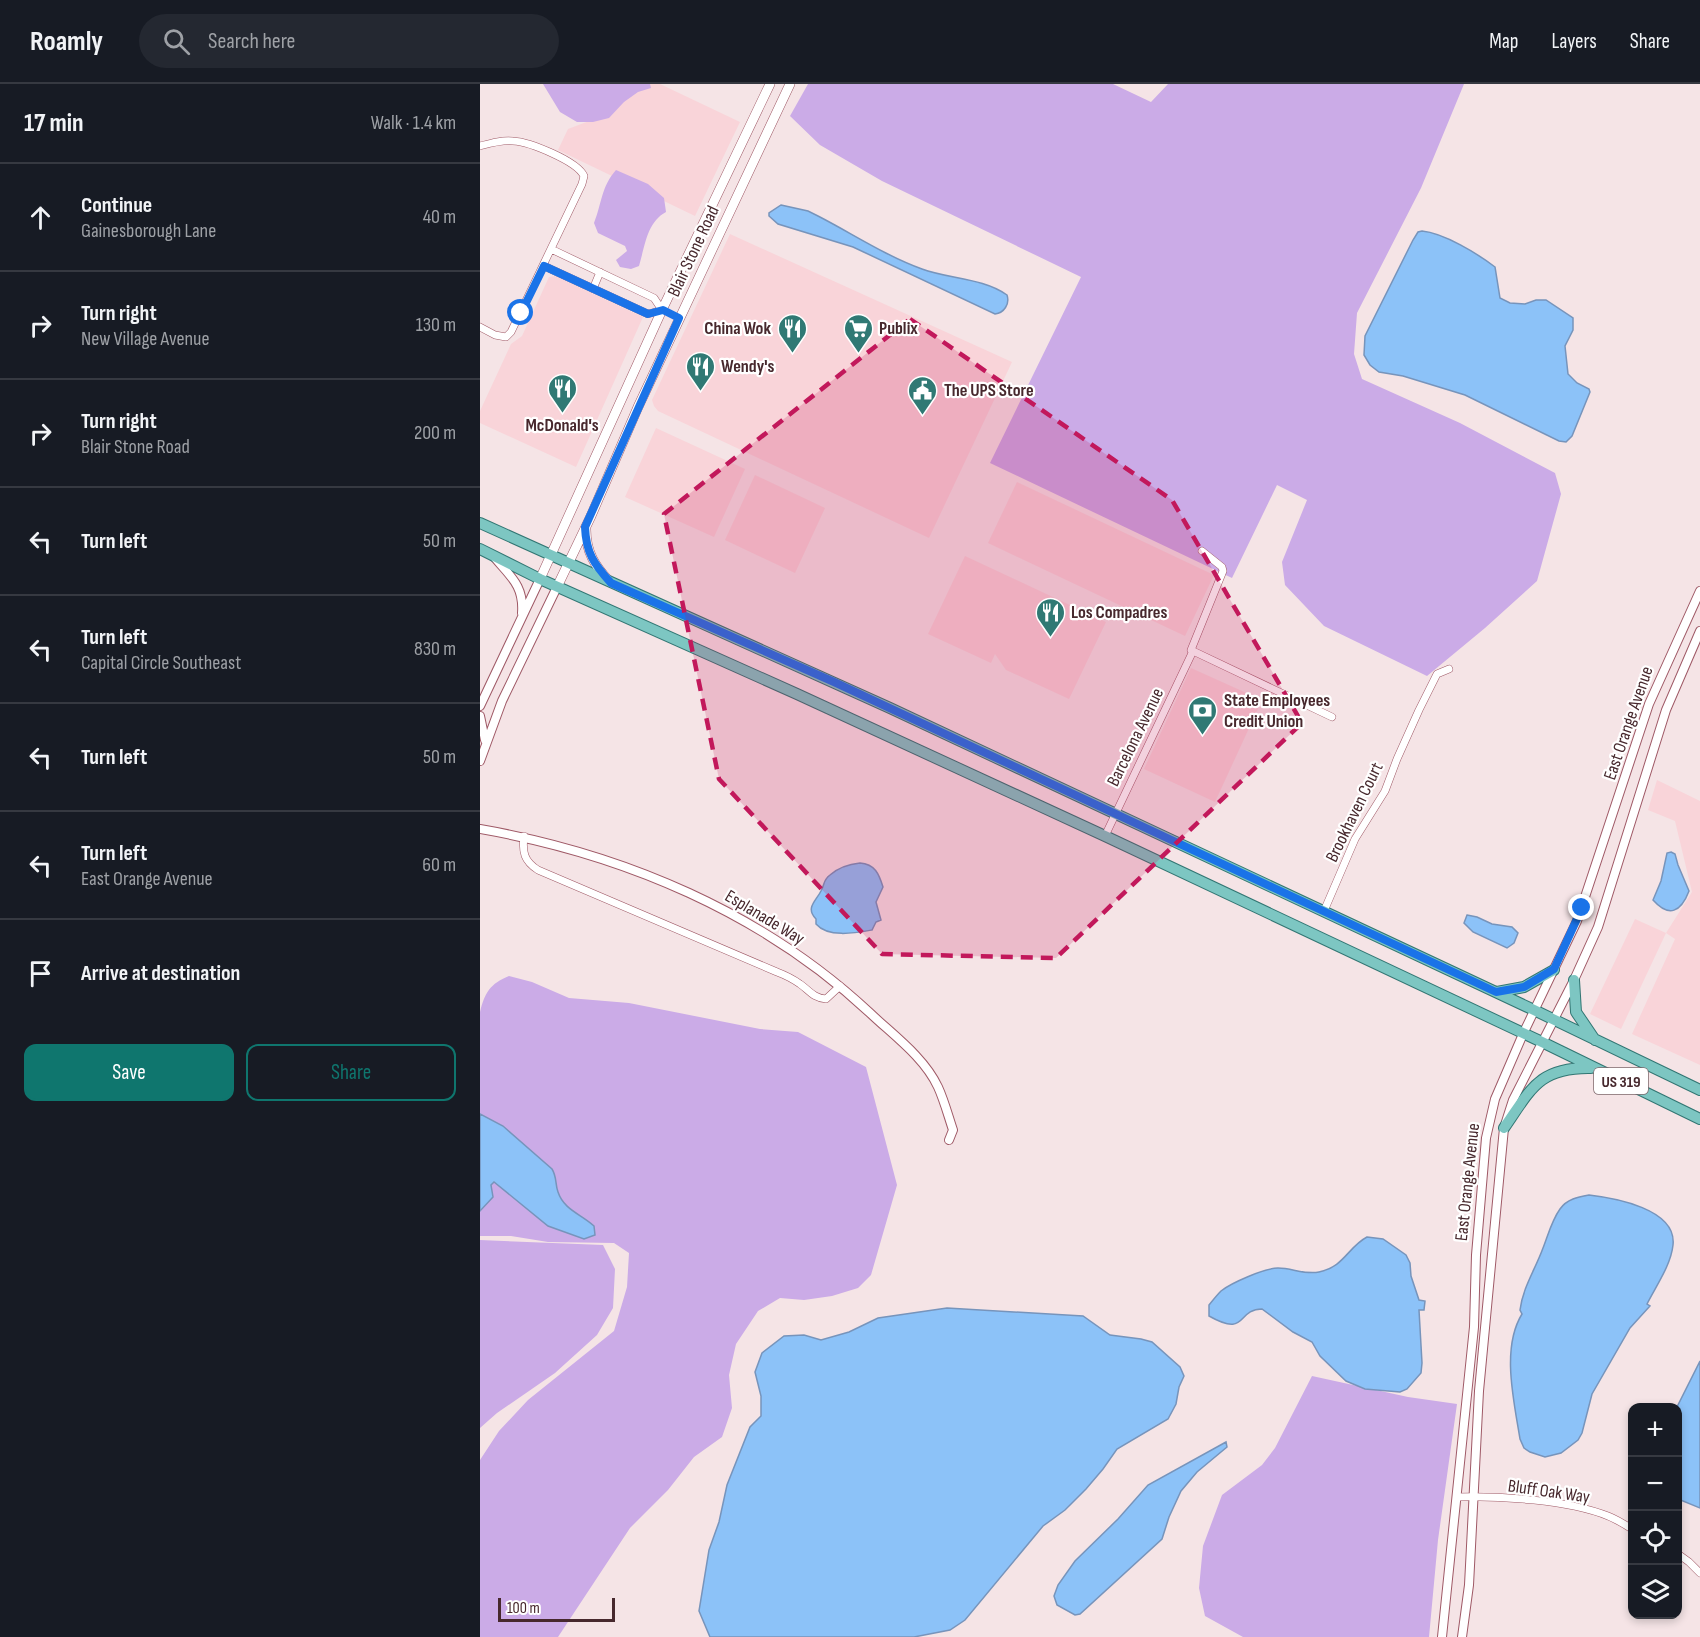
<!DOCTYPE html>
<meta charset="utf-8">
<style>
:root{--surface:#171b24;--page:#242831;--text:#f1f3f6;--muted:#9ea1a6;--line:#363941;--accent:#0f766e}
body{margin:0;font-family:"Sofia Sans Condensed",sans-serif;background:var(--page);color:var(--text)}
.controls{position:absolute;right:18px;bottom:18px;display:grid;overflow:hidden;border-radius:12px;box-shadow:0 3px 9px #0003}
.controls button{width:54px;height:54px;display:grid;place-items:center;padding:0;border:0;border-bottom:2px solid var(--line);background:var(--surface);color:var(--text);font:30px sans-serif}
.scale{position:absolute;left:18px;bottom:15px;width:117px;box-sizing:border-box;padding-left:6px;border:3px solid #47282d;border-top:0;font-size:16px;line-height:21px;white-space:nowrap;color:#47282d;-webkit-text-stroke:4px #fff;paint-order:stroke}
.stop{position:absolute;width:18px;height:18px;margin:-14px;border:4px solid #1a73e8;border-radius:50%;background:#fff}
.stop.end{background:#1a73e8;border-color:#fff;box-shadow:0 2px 6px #0008}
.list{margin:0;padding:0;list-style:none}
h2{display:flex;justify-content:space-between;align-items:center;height:78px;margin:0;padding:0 24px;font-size:26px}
h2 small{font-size:20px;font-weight:400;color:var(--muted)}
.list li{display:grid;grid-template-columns:39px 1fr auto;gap:18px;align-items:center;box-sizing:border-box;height:108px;padding:0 24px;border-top:2px solid var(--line)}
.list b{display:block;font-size:22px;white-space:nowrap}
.list p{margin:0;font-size:20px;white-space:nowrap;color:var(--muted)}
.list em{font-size:20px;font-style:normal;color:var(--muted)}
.actions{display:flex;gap:12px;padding:18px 24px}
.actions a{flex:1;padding:14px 0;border:2px solid var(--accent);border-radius:12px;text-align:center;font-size:21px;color:var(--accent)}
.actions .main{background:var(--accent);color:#fff}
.icon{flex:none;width:33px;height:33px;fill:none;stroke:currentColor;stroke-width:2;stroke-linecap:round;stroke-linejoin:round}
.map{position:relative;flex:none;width:1220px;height:1553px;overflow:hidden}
header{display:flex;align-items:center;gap:36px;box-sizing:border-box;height:84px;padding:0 30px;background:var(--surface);border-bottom:2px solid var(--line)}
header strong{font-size:28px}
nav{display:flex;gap:33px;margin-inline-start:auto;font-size:21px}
.search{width:420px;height:54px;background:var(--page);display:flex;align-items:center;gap:15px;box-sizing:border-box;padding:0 21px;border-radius:33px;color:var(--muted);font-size:22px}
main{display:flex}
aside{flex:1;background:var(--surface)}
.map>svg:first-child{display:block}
.built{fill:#f9d4d9}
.green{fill:#cbabe7}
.water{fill:#8cc2f8;stroke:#7794bb;stroke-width:1.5}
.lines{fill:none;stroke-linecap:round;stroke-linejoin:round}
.minor-casing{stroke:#9f5966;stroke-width:8}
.tertiary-casing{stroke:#9f5966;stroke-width:10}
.secondary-casing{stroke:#9f5966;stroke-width:10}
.primary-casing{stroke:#327673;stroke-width:12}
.minor{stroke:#fff;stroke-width:7}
.tertiary{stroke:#fff;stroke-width:8}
.secondary{stroke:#fff;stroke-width:9}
.primary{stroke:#7dc6c2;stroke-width:10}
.route{stroke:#1a73e8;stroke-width:8}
.marked{fill:#c2185b;fill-opacity:0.2;stroke:#c2185b;stroke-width:4.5;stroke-dasharray:12 8;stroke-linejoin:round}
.labels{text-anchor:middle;stroke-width:4.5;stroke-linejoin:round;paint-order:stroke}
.shield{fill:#fff;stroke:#7e686c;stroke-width:1.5}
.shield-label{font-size:16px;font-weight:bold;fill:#47282d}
.street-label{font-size:18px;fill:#47282d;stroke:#fff}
.poi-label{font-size:18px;font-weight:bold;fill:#47282d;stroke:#fff;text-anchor:start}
</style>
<header>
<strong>Roamly</strong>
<div class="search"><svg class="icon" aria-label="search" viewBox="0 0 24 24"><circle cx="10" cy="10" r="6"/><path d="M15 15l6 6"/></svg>Search here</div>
<nav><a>Map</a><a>Layers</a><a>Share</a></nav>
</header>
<main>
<aside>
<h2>17 min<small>Walk · 1.4 km</small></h2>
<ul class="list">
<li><svg class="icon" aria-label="ahead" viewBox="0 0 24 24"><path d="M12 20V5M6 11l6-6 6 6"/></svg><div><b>Continue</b><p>Gainesborough Lane</p></div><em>40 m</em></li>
<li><svg class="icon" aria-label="right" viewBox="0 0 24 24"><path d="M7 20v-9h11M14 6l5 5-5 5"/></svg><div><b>Turn right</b><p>New Village Avenue</p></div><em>130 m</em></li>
<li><svg class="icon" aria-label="right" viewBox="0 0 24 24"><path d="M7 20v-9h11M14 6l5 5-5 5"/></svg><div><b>Turn right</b><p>Blair Stone Road</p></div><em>200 m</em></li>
<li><svg class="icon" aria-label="left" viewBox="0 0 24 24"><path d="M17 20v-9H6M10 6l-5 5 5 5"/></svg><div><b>Turn left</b></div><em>50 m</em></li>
<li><svg class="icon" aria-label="left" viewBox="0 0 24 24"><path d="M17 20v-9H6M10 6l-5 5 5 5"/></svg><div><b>Turn left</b><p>Capital Circle Southeast</p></div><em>830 m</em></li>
<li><svg class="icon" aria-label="left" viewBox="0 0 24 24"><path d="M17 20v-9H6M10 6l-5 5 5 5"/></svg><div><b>Turn left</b></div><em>50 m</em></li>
<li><svg class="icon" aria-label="left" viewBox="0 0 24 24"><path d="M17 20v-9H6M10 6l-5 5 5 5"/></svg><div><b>Turn left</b><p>East Orange Avenue</p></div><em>60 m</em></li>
<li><svg class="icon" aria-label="arrive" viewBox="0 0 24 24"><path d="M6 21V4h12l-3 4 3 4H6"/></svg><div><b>Arrive at destination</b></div></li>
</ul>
<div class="actions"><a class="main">Save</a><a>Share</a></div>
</aside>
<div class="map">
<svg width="1220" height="1553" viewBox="0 0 1220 1553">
<rect width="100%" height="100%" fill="#f5e4e6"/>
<!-- built -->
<path class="built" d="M170,0h10l80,38 -45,94 -137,-66 10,-21 45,-17 14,-16z
M250,150l282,128 -83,176 -271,-127 -4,-5 -2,-6z
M75,192l88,41 -67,150 -96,-44v-12l31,-67 11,-8 27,-59z
M176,344l89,41 -31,68 -89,-40z
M275,391l70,33 -30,65 -70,-33z
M537,398l197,93 -29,61 -197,-93z
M485,472l141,66 -37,77 -63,-29 -11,-16 -4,9 -63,-29z
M711,584l71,32 -47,102 -71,-33z
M1177,696l43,21v264l-68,-31 43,-95 -9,-6 -45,96 -31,-15 45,-95 31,14 26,-41 -17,-71 -27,-11z"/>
<!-- green -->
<path class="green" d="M63,0h107l1,4 -13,4 -14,10 -15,16 -16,4h-16l-17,-10z
M328,0h305l38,18 17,-18h296l-43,104 -64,125 -3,41 8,25 98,44 95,50 6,21 -24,87 -52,47 -58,48 -103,-50 -39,-41 -3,-23 25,-62 -30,-15 -45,93 -242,-115 91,-186 -199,-96 -62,-36 -30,-29z
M136,86l32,14 16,14 2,14c-19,10 -21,34 -27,54l-8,3 -11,-2 -4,-7 11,-9 -2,-5 -27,-13 -4,-10c8,-20 7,-36 22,-53z
M29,892l23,6 37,16 60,5 131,26 38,3 68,35 31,118 -26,90 -13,13 -26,8 -28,4 -24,-2 -22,13 -22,33 -7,31 3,33 -10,29 -28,20 -26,33 -38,38 -72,109h-78v-177l19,-29 29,-31 86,-69 13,-44 2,-34 -15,-10 -66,-1 -37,-6h-31v-224c5,-20 10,-28 29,-36z
M0,1156l123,5 12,24 -2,39 -16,27 -42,38 -58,40 -17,15z
M832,1292l96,21 49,7 -19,136 -9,97h-186l-38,-21 -6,-28 4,-42 19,-51 40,-30 13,-17z"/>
<!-- water -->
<path class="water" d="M301,121l27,6 10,5c35,18 68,40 104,53 27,10 61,9 85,26 3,9 -3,18 -12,19l-142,-67 -75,-23 -9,-8v-3z
M942,147c22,2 56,23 73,36l5,31 10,5 15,1 11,-4h10l27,18v12l-8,16 3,28 9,9 12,6 1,3 -18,44 -6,6 -7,-1 -94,-46 -62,-19 -24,-4 -9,-7 -6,-10 1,-19 48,-96 5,-8z
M1191,768l4,2 3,11 11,26c-8,21 -20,27 -36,9l8,-19 6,-28z
M380,779c15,1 19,11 23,24l-7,15 5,18 -5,2 -4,8c-17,3 -44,8 -56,-6v-5c-11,-11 0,-18 5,-28 4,-7 2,-11 9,-16 8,-7 20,-11 30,-12z
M987,831l10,2 15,7 20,3 6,6 -4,10 -7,5 -34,-16 -9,-9z
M0,1030l23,12 49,43c5,8 3,15 6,23 6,18 23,22 36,34l1,9 -11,4 -36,-13 -54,-44 -3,3 2,12 -13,14z
M1109,1111c26,3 88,14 84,50 -2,20 -17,41 -26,59l3,2 -20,22 -38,66 -10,39 -4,7 -17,13 -16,4 -15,-5 -6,-4 -4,-9c-6,-38 -19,-91 2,-125l-2,-4c3,-23 15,-40 23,-62 5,-13 9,-28 17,-39 7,-10 18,-12 29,-14z
M887,1153l16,2 23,16 4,8 1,13 8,24 6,1 -1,9h-5l3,53 -1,10 -14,16 -7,3 -35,-3 -19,-8 -26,-25 -8,-14 -19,-10 -31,-23c-26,0 -14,29 -53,7v-11c4,-5 8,-10 12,-14 10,-8 44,-23 57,-23 14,0 27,7 41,4 25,-5 29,-25 48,-35z
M467,1224l136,8 27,19 31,4 11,3 28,25 4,9 -5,11 -3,17 -8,15 -51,30 -14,20 -17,20 -21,21 -22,16 -78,94 -15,10 -36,7h-204l-11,-26 10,-61 10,-28 8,-37 23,-58 11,-11v-20l-6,-24 7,-19 22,-17 20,-1 17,5 28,-8 29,-14z
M1220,1277v147l-22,-9 -1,-92z
M746,1358l1,5 -30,25 -16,19 -12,26 -7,22 -82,75 -5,1 -18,-10 -3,-9 4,-11 17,-24 43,-42 30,-34z"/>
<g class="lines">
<defs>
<path id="minor" d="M0,62c11,-3 21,-6 33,-5 17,1 64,20 71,35l-2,8 -71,148 -5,5 -11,-2 -15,-8
M64,182l104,48 14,-4 -8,-12 -103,-49
M113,205l7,-17
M711,566l32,-79 -1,-4 -20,-16
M44,752c-2,16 0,25 14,34l239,102c8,3 16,7 23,12 9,6 13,14 26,15l14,-13
M625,752l88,-185 139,66
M844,827l31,-72 30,-48 12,-32 22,-49 18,-36 12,-5
M977,1413c44,-1 111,3 151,19 8,3 16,8 24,13
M1198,1470l11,8 11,11"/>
<path id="tertiary" d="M15,474c16,19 29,28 27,55
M0,622l60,-127
M0,632l5,24
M0,677l22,-60 55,-114
M0,745c144,25 283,84 390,184 23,22 54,44 68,74 6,13 10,28 15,43l-4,10
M962,1553l32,-310 2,-72 10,-117 9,-39 28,-65 54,-113 72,-217 51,-113
M982,1553l7,-52 10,-194 25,-263 9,-28 61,-120 24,-53 68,-217 34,-79"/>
<path id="secondary" d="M106,446c0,22 9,36 23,51
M60,495l122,-269 108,-226
M77,503l34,-71 47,-109 152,-323"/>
<path id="primary" d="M0,439l410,185 644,302 166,80
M0,465l60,30 257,115 308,142 437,206 158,77
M1094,896l2,32 19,28
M1017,908l27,-5 30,-17
M1024,1044c27,-39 35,-61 87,-60"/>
</defs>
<!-- minor casing -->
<use href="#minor" class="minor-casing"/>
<!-- tertiary casing -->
<use href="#tertiary" class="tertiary-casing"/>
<!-- secondary casing -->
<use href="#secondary" class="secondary-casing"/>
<!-- primary casing -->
<use href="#primary" class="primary-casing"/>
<!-- minor -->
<use href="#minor" class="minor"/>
<!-- tertiary -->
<use href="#tertiary" class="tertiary"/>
<!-- secondary -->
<use href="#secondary" class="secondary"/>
<!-- primary -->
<use href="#primary" class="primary"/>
</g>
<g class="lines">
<!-- route -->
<path class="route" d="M41,229l23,-47 104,48 15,-4 16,8 -94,209c1,26 9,37 26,56l223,99 662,310 28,-5 30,-18 28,-61"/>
</g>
<!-- marked area -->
<path class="marked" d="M430,235l262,181 130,223 -246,235 -174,-4 -163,-175 -55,-265z"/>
<!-- icons -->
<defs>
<symbol id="restaurant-pin" viewBox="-11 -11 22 30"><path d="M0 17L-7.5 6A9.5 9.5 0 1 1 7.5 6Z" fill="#307974" stroke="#fff"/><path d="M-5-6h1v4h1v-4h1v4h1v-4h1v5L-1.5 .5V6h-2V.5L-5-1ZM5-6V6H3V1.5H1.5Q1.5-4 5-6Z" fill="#fff"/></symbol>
<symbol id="supermarket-pin" viewBox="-11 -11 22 30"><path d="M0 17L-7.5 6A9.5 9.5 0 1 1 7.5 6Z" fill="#307974" stroke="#fff"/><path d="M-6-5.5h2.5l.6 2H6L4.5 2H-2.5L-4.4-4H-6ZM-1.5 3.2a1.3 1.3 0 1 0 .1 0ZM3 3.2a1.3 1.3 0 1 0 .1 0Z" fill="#fff"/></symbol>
<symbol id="civic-pin" viewBox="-11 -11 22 30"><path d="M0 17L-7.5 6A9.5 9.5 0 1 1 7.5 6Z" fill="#307974" stroke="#fff"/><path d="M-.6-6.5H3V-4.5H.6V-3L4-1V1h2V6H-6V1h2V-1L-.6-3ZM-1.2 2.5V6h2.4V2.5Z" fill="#fff"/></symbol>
<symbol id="bank-pin" viewBox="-11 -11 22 30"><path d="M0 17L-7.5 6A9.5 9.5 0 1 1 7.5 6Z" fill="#307974" stroke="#fff"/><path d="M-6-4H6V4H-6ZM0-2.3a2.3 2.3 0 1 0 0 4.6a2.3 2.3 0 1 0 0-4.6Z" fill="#fff"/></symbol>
</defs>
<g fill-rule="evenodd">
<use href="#restaurant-pin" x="296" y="228" width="33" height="45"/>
<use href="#supermarket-pin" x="362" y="228" width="33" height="45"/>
<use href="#restaurant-pin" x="204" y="266" width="33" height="45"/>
<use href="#restaurant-pin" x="66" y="288" width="33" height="45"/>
<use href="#civic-pin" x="426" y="290" width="33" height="45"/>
<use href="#restaurant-pin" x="554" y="512" width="33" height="45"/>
<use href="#bank-pin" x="706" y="610" width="33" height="45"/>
</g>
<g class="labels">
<!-- shield labels -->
<rect class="shield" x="1114" y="984" width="54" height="26" rx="4.5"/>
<g class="shield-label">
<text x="1141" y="1003">US 319</text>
</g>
<!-- street labels -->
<g class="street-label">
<text transform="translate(213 167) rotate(-65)" y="6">Blair Stone Road</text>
<text transform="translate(1148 639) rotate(-71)" y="6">East Orange Avenue</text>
<text transform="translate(655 653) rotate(-64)" y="6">Barcelona Avenue</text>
<text transform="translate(874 728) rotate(-64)" y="6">Brookhaven Court</text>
<text transform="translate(285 833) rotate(31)" y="6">Esplanade Way</text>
<text transform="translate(987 1098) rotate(-84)" y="6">East Orange Avenue</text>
<text transform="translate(1069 1407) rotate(8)" y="6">Bluff Oak Way</text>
</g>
<!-- poi labels -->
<g class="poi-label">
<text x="291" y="250" text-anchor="end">China Wok</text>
<text x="399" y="250">Publix</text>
<text x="241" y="288">Wendy's</text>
<text x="464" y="312">The UPS Store</text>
<text x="82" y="347" text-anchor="middle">McDonald's</text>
<text x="591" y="534">Los Compadres</text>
<text x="744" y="622">State Employees<tspan x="744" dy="21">Credit Union</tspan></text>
</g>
</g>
</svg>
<div class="controls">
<button>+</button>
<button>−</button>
<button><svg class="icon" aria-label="locate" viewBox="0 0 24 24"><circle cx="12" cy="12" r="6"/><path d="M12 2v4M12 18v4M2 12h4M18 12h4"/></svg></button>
<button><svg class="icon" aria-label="layers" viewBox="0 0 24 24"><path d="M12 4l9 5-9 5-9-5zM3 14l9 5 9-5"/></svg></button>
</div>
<div class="scale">100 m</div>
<div class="stop" style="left:41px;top:229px"></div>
<div class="stop end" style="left:1102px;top:824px"></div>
</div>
</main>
